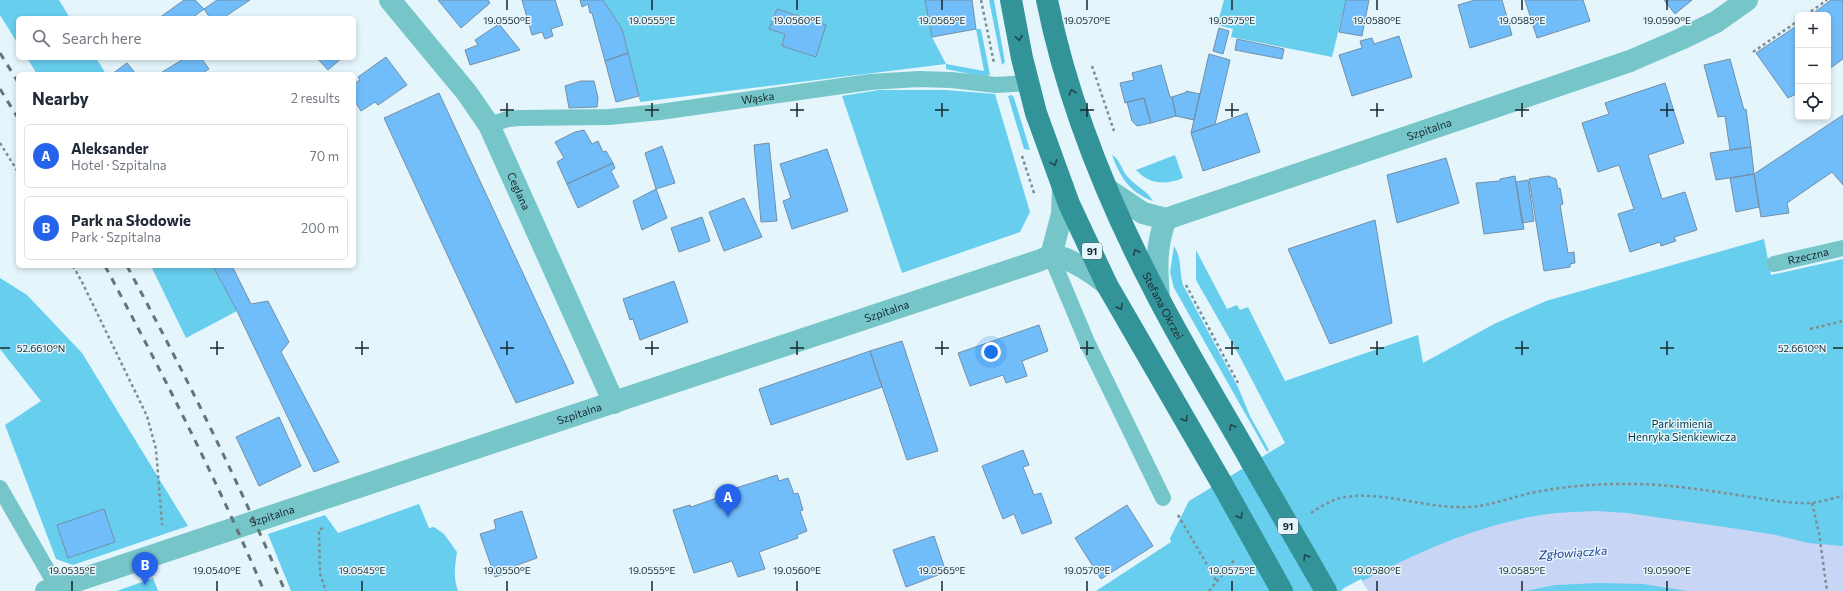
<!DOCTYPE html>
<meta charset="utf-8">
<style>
:root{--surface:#fff;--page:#f6f6f7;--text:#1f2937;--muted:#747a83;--line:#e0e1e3;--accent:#2563eb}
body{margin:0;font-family:Commissioner,sans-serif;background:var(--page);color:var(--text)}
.controls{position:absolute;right:12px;top:12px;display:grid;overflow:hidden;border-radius:6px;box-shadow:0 2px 6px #0003}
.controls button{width:36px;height:36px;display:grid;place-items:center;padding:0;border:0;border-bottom:1px solid var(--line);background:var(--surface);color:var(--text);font:20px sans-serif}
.you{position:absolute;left:991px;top:352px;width:14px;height:14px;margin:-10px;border:3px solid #fff;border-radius:50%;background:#1a73e8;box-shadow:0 0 0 6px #1a73e833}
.badge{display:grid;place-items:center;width:26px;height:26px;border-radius:50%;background:var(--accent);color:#fff;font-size:13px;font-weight:700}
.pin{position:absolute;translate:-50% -33px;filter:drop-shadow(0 1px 2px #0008)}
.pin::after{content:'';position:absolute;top:21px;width:14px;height:12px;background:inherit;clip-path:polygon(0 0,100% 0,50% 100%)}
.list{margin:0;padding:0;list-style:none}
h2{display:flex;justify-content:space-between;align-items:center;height:52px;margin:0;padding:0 16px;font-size:17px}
h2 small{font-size:13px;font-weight:400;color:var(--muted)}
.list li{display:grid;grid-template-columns:26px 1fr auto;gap:12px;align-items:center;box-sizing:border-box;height:64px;margin:0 8px 8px;padding:0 8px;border:1px solid var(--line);border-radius:6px}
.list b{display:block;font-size:15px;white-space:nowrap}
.list p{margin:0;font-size:13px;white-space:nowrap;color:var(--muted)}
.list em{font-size:13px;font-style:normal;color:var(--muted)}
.icon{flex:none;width:22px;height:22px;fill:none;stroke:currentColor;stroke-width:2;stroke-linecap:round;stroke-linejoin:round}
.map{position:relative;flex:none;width:1843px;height:591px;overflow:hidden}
.search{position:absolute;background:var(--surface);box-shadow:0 2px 6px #0003;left:16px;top:16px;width:340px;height:44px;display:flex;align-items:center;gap:10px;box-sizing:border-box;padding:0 14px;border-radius:6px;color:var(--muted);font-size:15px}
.panel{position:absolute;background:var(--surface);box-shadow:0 2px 6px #0003;left:16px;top:72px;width:340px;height:196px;border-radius:6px}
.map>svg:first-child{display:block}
.green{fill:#67ceee;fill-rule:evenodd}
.water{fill:#c8d5f5}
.pier{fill:#e4f5fb}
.building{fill:#71bdf9;stroke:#728fa8}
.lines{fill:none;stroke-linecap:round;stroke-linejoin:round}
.path{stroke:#7d8e94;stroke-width:2.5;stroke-dasharray:3 3;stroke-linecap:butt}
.service{stroke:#76c6c9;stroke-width:16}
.minor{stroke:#76c6c9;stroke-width:22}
.primary{stroke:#329498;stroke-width:22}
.rail{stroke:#63747a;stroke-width:3;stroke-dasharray:7 7;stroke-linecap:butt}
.primary-bridge{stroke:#329498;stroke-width:22}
.oneway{stroke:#20484e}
.ticks{fill:none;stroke:#18282e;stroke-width:1.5}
.labels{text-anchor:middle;stroke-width:3;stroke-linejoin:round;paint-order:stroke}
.shield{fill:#e4f5fb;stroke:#55666c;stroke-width:1}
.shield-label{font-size:10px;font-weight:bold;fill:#18282e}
.street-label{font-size:11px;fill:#18282e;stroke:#e4f5fb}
.park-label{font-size:11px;fill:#003543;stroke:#e4f5fb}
.water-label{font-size:12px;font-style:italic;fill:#243d93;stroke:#e4f5fb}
.ticks-label{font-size:10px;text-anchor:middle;fill:#18282e;stroke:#e4f5fb;stroke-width:3;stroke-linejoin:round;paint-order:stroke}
</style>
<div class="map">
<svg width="1843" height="591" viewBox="0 0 1843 591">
<rect width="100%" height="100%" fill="#e4f5fb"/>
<!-- green -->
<path class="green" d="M0,0h59l11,18h-52v26l-18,-29z
M603,0h322l7,37 14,27 38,7 -8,-42h5l9,46 -6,2 -38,-8v-5l-306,38 -18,-73zM777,9l49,16 -10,32 -34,-11 3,-12 -16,-5z
M989,0h5l11,62 -3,3z
M1224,0h122l-14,57 -101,-20 2,-8 -16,-4z
M27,58h69l10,16h-69z
M879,90h67l49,4 35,118 -10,20 -118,41 -60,-177z
M1012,95l2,3 16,52 -6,-1 -16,-53z
M1112,155c8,4 9,14 15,21 8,10 20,14 26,25 -23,-8 -33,-24 -41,-46z
M1175,155l8,23c-17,7 -33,7 -47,-8z
M1764,239l7,36 72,-16v332h-747l75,-49 -1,-4 19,-37 96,-58 -45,-86 -44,-77v-30l31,59 10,-4 3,5 8,-3 37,74 133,-46 5,28 71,-39 52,-23z
M1174,246c8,12 5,25 9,39l55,102 12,29 19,34 -2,2 -93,-164 -4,-16z
M151,266h62l24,45 -51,27z
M0,278l27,17 55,58 106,173 -115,39 -17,-6 -51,-134 36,-24 -41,-52z
M419,504l10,24 5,-1 10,7 13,18c-2,13 -4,26 1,39h-167l-23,-57 57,-19 13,18z
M153,578l5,13h-41z"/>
<!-- water -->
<path class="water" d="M1596,511l31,2 118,17 31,5 32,8 35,3v45h-156l-44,-7 -44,-1 -44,2 -30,6h-182c61,-32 124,-63 192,-75 20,-4 41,-4 61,-5z"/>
<!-- pier -->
<path class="pier" d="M1361,579l7,12h-27l3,-3z"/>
<!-- building -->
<path class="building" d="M184,0h11l9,9 -12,9h-33z
M217,0h33l-27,18h-13l-6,-9z
M438,0h50l2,3 -29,25z
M522,0h33l8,25 -12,4 2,7 -8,3 -3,-7 -10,3z
M580,0h23l19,29 6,24 -23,8 -13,-48h-2l-2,-9 -6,3z
M925,0h47l4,29 -44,8z
M1346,0h23l-7,36 -23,-4z
M1475,0h27l10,35 -42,13 -12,-43z
M1525,0h58l7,21 -53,17z
M1664,0h28l-17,14z
M1831,0h12v59l-15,11v-55h-17z
M777,9l49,16 -10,32 -34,-11 3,-12 -16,-5z
M499,24l21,26 -50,15 -5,-15 13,-5 -3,-5z
M1798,25v68l-10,5 -32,-45z
M1219,28l10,3 -6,23 -10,-3z
M1399,36l13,41 -60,19 -13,-41 23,-7 -2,-7 12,-3 2,6z
M1237,39l47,10 -2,10 -47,-9z
M628,53l11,43 -23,6 -11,-41z
M1209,54l21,6 -15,64 -24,9z
M386,57l21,28 -29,20 -3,-3 -14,9 -7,-11v-16l6,-4 -2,-3z
M185,58h16l8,11 -8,5h-42z
M317,58h25l-14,12z
M1730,59l14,51 2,-1 5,38 -21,3 -5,-34 -7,1 -14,-52z
M127,63l9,11h-24z
M1161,65l9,32h2l4,19 -25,7 -7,-25 -19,5 -5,-20 14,-3 -2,-7z
M581,81h13l4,17 -1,9 -28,1 -4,-22z
M1665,83l19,60 -36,12 14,44 23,-7 12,38 -23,7 2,4 -15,5 -1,-4 -30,10 -12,-38 16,-5 -15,-44 -21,7 -16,-49 27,-9 -4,-11z
M1186,91l14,3 -6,26 -18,-4 -4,-19 15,-5z
M439,93l135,290 -58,20 -132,-285z
M1144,98l7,25 -14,3 -5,-5 -5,-19z
M1247,113l13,39 -57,19 -12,-38z
M1843,115v70l-11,-13 -45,31 2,10 -28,4 -7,-43z
M584,130l8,14 6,-3 5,11 3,-1 7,12 -46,21 -10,-22 7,-4 -9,-16 20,-10z
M769,143l8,78 -16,1 -7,-77z
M662,146l13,37 -19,6 -11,-36z
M1751,147l3,27 -38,6 -6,-27z
M827,149l21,62 -56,18 -9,-28 8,-3 -11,-34z
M1446,158l13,45 -62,20 -10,-48z
M613,163l2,5 -4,3 8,16 -41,21 -11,-24z
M1754,174l5,33 -23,5 -6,-34z
M1515,176l9,53 -40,5 -8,-51 24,-2v-2z
M1548,176l8,3 2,10 2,-1 3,16 -3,1 8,48 6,-1 1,11 -5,1v3l-26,4 -15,-92z
M1528,180l6,41 -12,2 -6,-41z
M656,189l11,29 -25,12 -9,-29z
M744,198l18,39 -38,14 -15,-39z
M702,217l8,24 -31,11 -8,-24z
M1375,220l17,103 -62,21 -42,-95z
M213,266h19l19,38 17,-3 21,41 -8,10 58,110 -25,10 -77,-161z
M674,281l14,41 -48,18 -7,-21 -3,1 -7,-21z
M1039,325l9,26 -26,10 5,15 -21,7 -3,-8 -33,11 -12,-33z
M902,341l36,110 -31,9 -37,-109z
M870,351l12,36 -111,38 -12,-36z
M279,417l22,49 -42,20 -23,-49z
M1023,450l6,15 -6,2 11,28 7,-2 11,30 -30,11 -8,-20 -11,5 -21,-53z
M777,475l2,6 9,-3 6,16 4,-1 5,17 -3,1 7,20 -10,4 1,3 -39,14 6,17 -27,8 -6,-16 -38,12 -21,-63 17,-5 1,2 46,-16 -1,-3z
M1127,505l26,41 -52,33 -26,-41z
M104,509l11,33 -47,16 -11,-33z
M522,511l15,47 -25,9 1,4 -18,6 -15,-43 16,-5 -2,-9z
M934,536l12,36 -40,15 -13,-37z"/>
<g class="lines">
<!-- path -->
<path class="path" d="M981,0l13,63
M1806,15l21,-15
M1753,52l45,-31
M1092,66l22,65
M0,143l18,29
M1022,156l13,40
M73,266l9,16 65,134 9,33 6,76
M1186,285l52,98
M1810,329l33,-8
M1812,503l7,30 8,58
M1311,513c9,-6 19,-12 29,-15 36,-8 79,8 115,9 27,2 50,-8 76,-14 29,-6 60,-9 90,-9 42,-1 83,6 123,12 22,3 44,8 67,7 10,-1 22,-5 32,-7
M1178,515l38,65
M323,528l-4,2 1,44 6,17
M1209,591l26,-32"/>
<!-- service -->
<g class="service">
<path id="s1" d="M489,125l19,-6 11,-1 90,-1 51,-5 210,-30 49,-3 32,1 45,5 32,-2"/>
<path d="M1051,256l36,86 76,156"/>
<path id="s2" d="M1774,264l69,-16"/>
<path d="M0,488l57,99"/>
</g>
<!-- minor -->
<g class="minor">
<path id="s3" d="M390,0l77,93 22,32 125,278"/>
<path id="s4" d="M1107,189l36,24 23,6 464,-158 51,-22 35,-17 31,-22"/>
<path d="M1051,256l11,-42 1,-27"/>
<path d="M1159,299c-2,-28 -4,-53 7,-80"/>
<path id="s5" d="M46,591l992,-330c4,-1 8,-4 12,-5 14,-3 47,20 57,29"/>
</g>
<!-- primary -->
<g class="primary">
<path d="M1011,0l11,58 14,55 33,91 38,81 114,197"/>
<path id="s6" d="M1047,0c21,104 62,204 111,297 29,56 62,109 93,164"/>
</g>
<!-- rail -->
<path class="rail" d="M0,53l18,29
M0,89l18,29
M105,266c57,106 112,214 159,325
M127,266c57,106 111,214 158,325"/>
<!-- primary-bridge -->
<path class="primary-bridge" d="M1251,461l75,130
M1221,482l61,109"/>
</g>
<!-- one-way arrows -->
<defs><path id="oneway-chevron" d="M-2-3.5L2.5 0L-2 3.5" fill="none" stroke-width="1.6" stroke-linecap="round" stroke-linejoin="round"/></defs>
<g class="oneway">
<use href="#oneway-chevron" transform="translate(1019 38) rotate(79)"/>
<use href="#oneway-chevron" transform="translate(1072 92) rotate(-109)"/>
<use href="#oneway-chevron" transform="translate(1054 163) rotate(70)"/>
<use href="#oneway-chevron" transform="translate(1136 252) rotate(-115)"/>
<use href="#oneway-chevron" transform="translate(1120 307) rotate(60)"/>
<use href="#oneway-chevron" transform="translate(1185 419) rotate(60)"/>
<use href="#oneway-chevron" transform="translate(1232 427) rotate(-120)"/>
<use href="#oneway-chevron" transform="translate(1240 516) rotate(60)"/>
<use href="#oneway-chevron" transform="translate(1306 557) rotate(-120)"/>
</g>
<!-- ticks -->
<path class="ticks" d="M507,0v10M652,0v10M797,0v10M942,0v10M1087,0v10M1232,0v10M1377,0v10M1522,0v10M1667,0v10M507,103v14M652,103v14M797,103v14M942,103v14M1087,103v14M1232,103v14M1377,103v14M1522,103v14M1667,103v14M500,110h14M645,110h14M790,110h14M935,110h14M1080,110h14M1225,110h14M1370,110h14M1515,110h14M1660,110h14M217,341v14M362,341v14M507,341v14M652,341v14M797,341v14M942,341v14M1087,341v14M1232,341v14M1377,341v14M1522,341v14M1667,341v14M0,348h10M210,348h14M355,348h14M500,348h14M645,348h14M790,348h14M935,348h14M1080,348h14M1225,348h14M1370,348h14M1515,348h14M1660,348h14M1833,348h10M72,581v10M217,581v10M362,581v10M507,581v10M652,581v10M797,581v10M942,581v10M1087,581v10M1232,581v10M1377,581v10M1522,581v10M1667,581v10"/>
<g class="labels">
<!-- shield labels -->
<g class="shield">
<rect x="1082" y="243" width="20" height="16" rx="3"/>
<rect x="1278" y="518" width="20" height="16" rx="3"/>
</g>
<g class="shield-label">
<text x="1092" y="255">91</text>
<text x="1288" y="530">91</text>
</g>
<!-- street labels -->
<g class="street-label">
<text dy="4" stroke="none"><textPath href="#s1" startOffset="271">Wąska</textPath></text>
<text dy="4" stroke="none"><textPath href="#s4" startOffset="345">Szpitalna</textPath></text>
<text dy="4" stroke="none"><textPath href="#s3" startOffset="232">Ceglana</textPath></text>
<text dy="4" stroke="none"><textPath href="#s2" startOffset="35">Rzeczna</textPath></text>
<text dy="4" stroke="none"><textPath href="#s6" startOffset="328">Stefana Okrzei</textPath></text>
<text dy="4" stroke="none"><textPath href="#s5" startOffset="886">Szpitalna</textPath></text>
<text dy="4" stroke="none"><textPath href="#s5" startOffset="562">Szpitalna</textPath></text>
<text dy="4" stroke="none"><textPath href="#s5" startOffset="238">Szpitalna</textPath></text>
</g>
<!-- park labels -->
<g class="park-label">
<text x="1682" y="428">Park imienia<tspan x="1682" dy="13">Henryka Sienkiewicza</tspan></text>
</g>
<!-- water labels -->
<g class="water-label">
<text transform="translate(1573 553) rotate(-4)" y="4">Zgłowiączka</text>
</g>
</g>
<g class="ticks-label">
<text x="507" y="24">19.0550°E</text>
<text x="652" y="24">19.0555°E</text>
<text x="797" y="24">19.0560°E</text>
<text x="942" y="24">19.0565°E</text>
<text x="1087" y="24">19.0570°E</text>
<text x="1232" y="24">19.0575°E</text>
<text x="1377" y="24">19.0580°E</text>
<text x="1522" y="24">19.0585°E</text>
<text x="1667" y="24">19.0590°E</text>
<text x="41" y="352">52.6610°N</text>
<text x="1802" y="352">52.6610°N</text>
<text x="72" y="574">19.0535°E</text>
<text x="217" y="574">19.0540°E</text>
<text x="362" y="574">19.0545°E</text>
<text x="507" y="574">19.0550°E</text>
<text x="652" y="574">19.0555°E</text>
<text x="797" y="574">19.0560°E</text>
<text x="942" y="574">19.0565°E</text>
<text x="1087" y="574">19.0570°E</text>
<text x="1232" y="574">19.0575°E</text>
<text x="1377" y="574">19.0580°E</text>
<text x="1522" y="574">19.0585°E</text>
<text x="1667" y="574">19.0590°E</text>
</g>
</svg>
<div class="controls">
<button>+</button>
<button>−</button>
<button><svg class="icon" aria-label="locate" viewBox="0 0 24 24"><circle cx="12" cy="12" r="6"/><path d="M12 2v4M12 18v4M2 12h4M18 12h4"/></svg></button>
</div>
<div class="you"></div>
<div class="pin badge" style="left:728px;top:517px">A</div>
<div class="pin badge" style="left:145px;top:585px">B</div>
<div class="search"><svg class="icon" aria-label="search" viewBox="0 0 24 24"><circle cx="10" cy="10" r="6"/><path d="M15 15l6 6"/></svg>Search here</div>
<section class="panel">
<h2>Nearby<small>2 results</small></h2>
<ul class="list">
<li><span class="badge">A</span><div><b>Aleksander</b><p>Hotel · Szpitalna</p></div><em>70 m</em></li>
<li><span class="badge">B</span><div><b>Park na Słodowie</b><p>Park · Szpitalna</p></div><em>200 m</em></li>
</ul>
</section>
</div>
